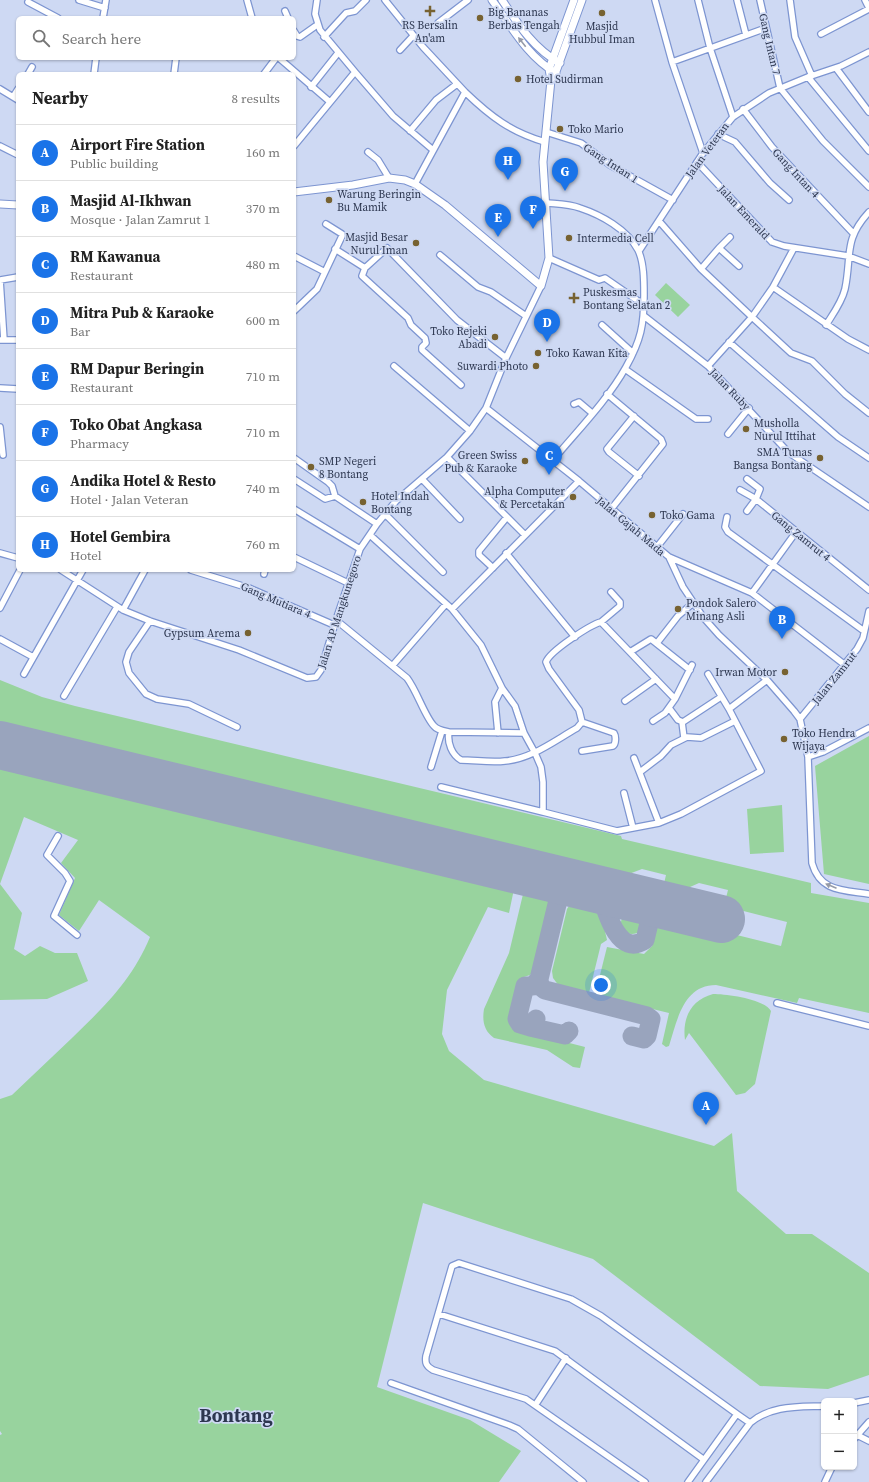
<!DOCTYPE html>
<meta charset="utf-8">
<style>
:root{--surface:#fff;--page:#f2f2f2;--text:#222;--muted:#767676;--line:#e0e0e0;--accent:#1a73e8}
body{margin:0;font-family:"Source Serif 4",serif;background:var(--page);color:var(--text)}
.controls{position:absolute;right:12px;bottom:12px;display:grid;overflow:hidden;border-radius:6px;box-shadow:0 1px 3px #0004}
.controls button{width:36px;height:36px;display:grid;place-items:center;padding:0;border:0;border-bottom:1px solid var(--line);background:var(--surface);color:var(--text);font:20px sans-serif}
.you{position:absolute;left:601px;top:985px;width:14px;height:14px;margin:-10px;border:3px solid #fff;border-radius:50%;background:#1a73e8;box-shadow:0 0 0 6px #1a73e833}
.badge{display:grid;place-items:center;width:26px;height:26px;border-radius:50%;background:var(--accent);color:#fff;font-size:13px;font-weight:700}
.pin{position:absolute;translate:-50% -33px;filter:drop-shadow(0 1px 2px #0008)}
.pin::after{content:'';position:absolute;top:21px;width:14px;height:12px;background:inherit;clip-path:polygon(0 0,100% 0,50% 100%)}
.list{margin:0;padding:0;list-style:none}
h2{display:flex;justify-content:space-between;align-items:center;height:52px;margin:0;padding:0 16px;font-size:17px}
h2 small{font-size:13px;font-weight:400;color:var(--muted)}
.list li{display:grid;grid-template-columns:26px 1fr auto;gap:12px;align-items:center;box-sizing:border-box;height:56px;padding:0 16px;border-top:1px solid var(--line)}
.list b{display:block;font-size:15px;white-space:nowrap}
.list p{margin:0;font-size:13px;white-space:nowrap;color:var(--muted)}
.list em{font-size:13px;font-style:normal;color:var(--muted)}
.icon{flex:none;width:22px;height:22px;fill:none;stroke:currentColor;stroke-width:2;stroke-linecap:round;stroke-linejoin:round}
.map{position:relative;flex:none;width:869px;height:1482px;overflow:hidden}
.search{position:absolute;background:var(--surface);box-shadow:0 1px 3px #0004;left:16px;top:16px;width:280px;height:44px;display:flex;align-items:center;gap:10px;box-sizing:border-box;padding:0 14px;border-radius:6px;color:var(--muted);font-size:15px}
.panel{position:absolute;background:var(--surface);box-shadow:0 1px 3px #0004;left:16px;top:72px;width:280px;height:500px;border-radius:6px}
.map>svg:first-child{display:block}
.green{fill:#98d39e}
.lines{fill:none;stroke-linecap:round;stroke-linejoin:round}
.taxiway{stroke:#99a4bd;stroke-width:19}
.runway{stroke:#99a4bd;stroke-width:48}
.minor-casing{stroke:#7d95d1;stroke-width:8}
.tertiary-casing{stroke:#7d95d1;stroke-width:9}
.minor{stroke:#fff;stroke-width:5.5}
.tertiary{stroke:#fff;stroke-width:7}
.oneway{fill:#969ba8}
.poi-dot{fill:#776231;stroke:#ced9f3;stroke-width:1.5}
.labels{text-anchor:middle;stroke-width:3.5;stroke-linejoin:round;paint-order:stroke}
.poi-label{font-size:11px;fill:#2d3750;stroke:#ced9f3;text-anchor:start}
.street-label{font-size:11px;fill:#2d3750;stroke:#ced9f3}
.town-label{font-size:19px;font-weight:bold;fill:#2d3750;stroke:#ced9f3}
</style>
<div class="map">
<svg width="869" height="1482" viewBox="0 0 869 1482">
<rect width="100%" height="100%" fill="#ced9f3"/>
<!-- green -->
<path class="green" d="M666,283l24,22 -12,12 -23,-22z
M0,680l42,17 33,9 546,130 1,3 189,44v10l58,10v110l-70,-15 -2,5 -81,-18c-33,0 -39,36 -47,61l-3,1 -4,-3 7,-31 -74,-18 12,-48 37,7 8,-8 8,-30 121,30 6,-24 -63,-16 4,-16 -29,-7 -27,12 -10,-3 4,-17 -24,-6 -29,11 -613,-148z
M869,736v148l-45,-10 -9,-108z
M0,758l509,122 5,9 -5,24 -21,-6 -41,83 -5,44 7,17 35,29 230,66 18,-13 5,58 49,43h26l57,39v102l-41,14 -68,-3 -167,-127 -170,-56 -46,184 93,33 51,31 -22,31h-499v-47l2,-1 -2,-3v-332l12,-4c20,-19 40,-38 60,-57 33,-32 60,-58 78,-101l-51,-37 -20,31 -20,-16 16,-37 -14,-15 17,-23 -54,-23 -24,67 22,29 -8,36 11,7 15,-10 15,7h22l11,28 -41,18 -47,1z
M782,805l2,47 -34,2 -3,-45z
M532,885l14,4 4,4 3,12 -15,60 -8,10 -6,2 -13,51 74,19 -5,21 -7,-1 -26,-17 -53,-12c-10,-7 -12,-17 -10,-29l25,-56 15,-63z
M582,898l12,2 8,18 5,22 -6,4 -12,49 -30,-7 -6,-8 -1,-7 15,-62 4,-6z
M621 923a11 11 0 1 1 22 0a11 11 0 1 1-22 0Z
M713,994c14,0 51,5 58,17l-16,73 -10,9 -9,2 -47,-62 -4,7c-3,-22 6,-40 28,-46z"/>
<g class="lines">
<!-- taxiway -->
<path class="taxiway" d="M551,878l9,14 7,-5 12,-3
M599,889c6,18 18,70 46,51l9,-38
M560,892l-21,87 1,7 5,4 102,26 4,3 -4,17 -3,3 -12,-3
M536,1019l-2,6 -4,2 -10,-3 -3,-5 8,-33h8l6,-7
M530,1027l35,8 4,-4"/>
<!-- runway -->
<path class="runway" d="M0,745l721,174"/>
<defs>
<path id="minor" d="M79,0l26,8
M247,0l5,18
M317,0l-2,14 5,16 35,42
M385,0l38,47 42,45 -50,92
M655,0l17,62 31,91
M698,0l12,48 23,69
M737,0l9,35
M760,0l20,88 43,53 46,46
M790,0l5,37 17,39
M865,0l4,8
M28,2l30,16
M285,11l3,7
M103,18l3,-18
M438,23l30,-23
M294,31l3,5 3,1 17,-12
M821,34l48,-25
M324,37l22,-24 9,-2 11,-11
M400,50l13,-14
M279,58l51,44
M672,62l94,-34
M836,68l33,44
M28,74l4,-7
M94,74l2,-16
M174,74l2,-16
M264,74l12,-16
M808,77l61,74
M311,87l27,-34
M0,89l18,11
M465,92c26,25 46,40 80,50
M13,97l5,-8
M743,109l29,38 81,86
M410,131l26,-31 21,-16
M546,132l35,11 29,22 63,35
M718,134l17,8 35,41 19,17
M0,146l18,9
M294,146l61,-74 38,44 40,34
M368,152l10,8 11,18
M697,162l75,80 12,4 64,10 21,8
M547,203c10,1 22,1 33,5 21,7 47,21 58,42 6,12 6,31 6,45 0,30 -3,45 -18,72 -19,34 -49,64 -73,93
M659,221l42,48 51,48 39,36 21,8 33,33 24,19
M719,248l11,-11
M335,249l30,19 22,-20 70,72 49,38
M639,251l64,-98 30,-36 36,-24 39,-16 33,-11 28,-14
M440,255l38,32 13,5 35,24
M294,256l31,16
M549,258l50,22 6,-2 39,27
M365,268l-3,8 46,42 3,7 14,13 1,5 -4,4v3l39,35
M701,269l18,-21 20,18
M773,287l75,52 21,11
M294,311l23,-22 25,-53v-2l-16,-10
M644,316l64,50 80,86 81,55
M602,325l31,28
M826,325c7,-11 16,-23 19,-36 7,-33 -2,-49 24,-77
M0,340h18
M4,340l-4,-60 18,-3
M729,342l109,95 31,21
M394,366l76,65
M708,366l44,-49 21,-30 21,-39
M625,369l71,50h12
M0,388l18,1
M607,394l54,45 2,5 -51,64
M574,404l5,-2 13,11
M486,408l93,73 90,76 14,30 20,30 16,18 48,45 27,31 6,8 8,38 4,106c8,29 31,27 57,31
M634,416l-27,33 2,3 30,24
M0,427l3,28
M728,434l21,-26
M447,457l78,78
M294,458l34,24 4,4 3,10
M294,479l31,20 10,-3 42,28
M422,479l38,40
M747,479l13,10 -4,10 113,91
M740,490l16,9 -9,12
M294,509l66,40
M385,514l58,58
M727,517l-2,10 3,5 136,99
M370,535l82,74 29,36 21,43 13,18 9,27 11,20 6,14 2,15v30l74,19 42,-8 -25,-65
M657,547l26,-33
M0,553l18,5
M506,553l69,84
M294,557l54,26
M669,557l83,36 93,72
M493,568l-14,-13v-4l28,-34
M61,570l62,40 27,11 89,29 68,28 9,-1 5,-7 15,-50 24,-71 17,-25 19,-23 51,-44 23,-26 16,-23 20,-50 35,-72
M191,570l58,18 85,37
M264,574l1,-4
M752,593l44,-61
M0,608l20,-38
M452,609l127,-128
M123,610l22,-40
M336,620l71,58c10,13 18,39 27,48 3,4 10,5 15,6l75,1
M150,621l-21,31 -3,10 3,11 17,21 11,5 32,5 48,23
M601,622l19,-16v-4l-9,-10
M0,639l33,18
M657,643l21,-27 15,-13
M630,652l21,-13 39,31
M393,665l53,-61
M24,674l59,-104
M708,674l21,35
M64,696l53,-89
M675,699l17,-34
M625,701l31,-22
M669,708l9,12 5,2 38,-25
M800,719l57,-70 6,-11 6,-27
M582,722l32,11c2,3 2,11 -1,13l-31,5
M682,722l2,16
M449,732c-2,11 3,23 12,28 14,0 30,3 44,1 26,-2 49,-20 72,-33l5,-6 -3,-12 -30,-41 -3,-7c4,-11 44,-37 55,-40l74,77 -10,14 -12,8
M498,733l-3,-31 7,-14
M808,757l15,-5 46,-24
M431,767l11,-36
M640,772l21,-16 10,-11 16,-8 14,1 34,-17
M441,787l102,25
M624,793l9,35
M659,823l22,-9 80,-43 -32,-62 38,-29
M58,836l-11,19 18,18 5,8 -16,35 23,19
M777,1003l92,23
M439,1314l116,37 148,108
M391,1383l118,42 9,4 65,53
M854,1403l15,-3
M536,1404l30,-46
M857,1435l12,6
M854,1439l15,-17
M645,1482l-119,-83 -93,-29c-7,-4 -8,-7 -7,-14l26,-90 7,-3 112,36 30,17 136,98
M688,1482l49,-68 13,9
M706,1482l44,-59c21,-18 48,-16 74,-17
M825,1482l7,-15"/>
<path id="tertiary" d="M492,0c19,26 35,56 64,73
M502,0c16,24 32,49 58,63
M554,77l28,-77
M294,192l59,-7 36,-7 16,2 10,4 30,21 96,81 8,-28 -6,-96 8,-82 -2,-11 25,-69
M0,204l18,1"/>
</defs>
<!-- minor casing -->
<use href="#minor" class="minor-casing"/>
<!-- tertiary casing -->
<use href="#tertiary" class="tertiary-casing"/>
<!-- minor -->
<use href="#minor" class="minor"/>
<!-- tertiary -->
<use href="#tertiary" class="tertiary"/>
</g>
<!-- one-way arrows -->
<defs><path id="oneway-solid" d="M-6-.8H1V-3.2L6.5 0L1 3.2V.8H-6Z"/></defs>
<g class="oneway">
<use href="#oneway-solid" transform="translate(522 42) rotate(-128)"/>
<use href="#oneway-solid" transform="translate(831 886) rotate(-157)"/>
</g>
<!-- markers -->
<g class="poi-dot">
<path d="M428 5h4v4h4v4h-4v4h-4v-4h-4v-4h4z"/>
<circle cx="602" cy="13" r="4"/>
<circle cx="480" cy="18" r="4"/>
<circle cx="518" cy="79" r="4"/>
<circle cx="560" cy="129" r="4"/>
<circle cx="329" cy="200" r="4"/>
<circle cx="569" cy="238" r="4"/>
<circle cx="416" cy="243" r="4"/>
<path d="M572 292h4v4h4v4h-4v4h-4v-4h-4v-4h4z"/>
<circle cx="495" cy="337" r="4"/>
<circle cx="538" cy="353" r="4"/>
<circle cx="536" cy="366" r="4"/>
<circle cx="746" cy="429" r="4"/>
<circle cx="820" cy="458" r="4"/>
<circle cx="525" cy="461" r="4"/>
<circle cx="311" cy="467" r="4"/>
<circle cx="573" cy="497" r="4"/>
<circle cx="363" cy="502" r="4"/>
<circle cx="652" cy="515" r="4"/>
<circle cx="678" cy="609" r="4"/>
<circle cx="248" cy="633" r="4"/>
<circle cx="785" cy="672" r="4"/>
<circle cx="784" cy="739" r="4"/>
</g>
<g class="labels">
<!-- poi labels -->
<g class="poi-label">
<text x="488" y="16">Big Bananas<tspan x="488" dy="13">Berbas Tengah</tspan></text>
<text x="430" y="29" text-anchor="middle">RS Bersalin<tspan x="430" dy="13">An'am</tspan></text>
<text x="602" y="30" text-anchor="middle">Masjid<tspan x="602" dy="13">Hubbul Iman</tspan></text>
<text x="526" y="83">Hotel Sudirman</text>
<text x="568" y="133">Toko Mario</text>
<text x="337" y="198">Warung Beringin<tspan x="337" dy="13">Bu Mamik</tspan></text>
<text x="408" y="241" text-anchor="end">Masjid Besar<tspan x="408" dy="13">Nurul Iman</tspan></text>
<text x="577" y="242">Intermedia Cell</text>
<text x="583" y="296">Puskesmas<tspan x="583" dy="13">Bontang Selatan 2</tspan></text>
<text x="487" y="335" text-anchor="end">Toko Rejeki<tspan x="487" dy="13">Abadi</tspan></text>
<text x="546" y="357">Toko Kawan Kita</text>
<text x="528" y="370" text-anchor="end">Suwardi Photo</text>
<text x="754" y="427">Musholla<tspan x="754" dy="13">Nurul Ittihat</tspan></text>
<text x="812" y="456" text-anchor="end">SMA Tunas<tspan x="812" dy="13">Bangsa Bontang</tspan></text>
<text x="517" y="459" text-anchor="end">Green Swiss<tspan x="517" dy="13">Pub &amp; Karaoke</tspan></text>
<text x="319" y="465">SMP Negeri<tspan x="319" dy="13">8 Bontang</tspan></text>
<text x="565" y="495" text-anchor="end">Alpha Computer<tspan x="565" dy="13">&amp; Percetakan</tspan></text>
<text x="371" y="500">Hotel Indah<tspan x="371" dy="13">Bontang</tspan></text>
<text x="660" y="519">Toko Gama</text>
<text x="686" y="607">Pondok Salero<tspan x="686" dy="13">Minang Asli</tspan></text>
<text x="240" y="637" text-anchor="end">Gypsum Arema</text>
<text x="777" y="676" text-anchor="end">Irwan Motor</text>
<text x="792" y="737">Toko Hendra<tspan x="792" dy="13">Wijaya</tspan></text>
</g>
<!-- street labels -->
<g class="street-label">
<text transform="translate(770 44) rotate(77)" y="4">Gang Intan 7</text>
<text transform="translate(707 150) rotate(-54)" y="4">Jalan Veteran</text>
<text transform="translate(611 163) rotate(33)" y="4">Gang Intan 1</text>
<text transform="translate(796 173) rotate(47)" y="4">Gang Intan 4</text>
<text transform="translate(744 212) rotate(47)" y="4">Jalan Emerald</text>
<text transform="translate(730 389) rotate(46)" y="4">Jalan Ruby</text>
<text transform="translate(631 526) rotate(40)" y="4">Jalan Gajah Mada</text>
<text transform="translate(801 536) rotate(39)" y="4">Gang Zamrut 4</text>
<text transform="translate(276 600) rotate(23)" y="4">Gang Mutiara 4</text>
<text transform="translate(339 612) rotate(-72)" y="4">Jalan AP Mangkunegoro</text>
<text transform="translate(834 678) rotate(-51)" y="4">Jalan Zamrut</text>
</g>
<!-- town labels -->
<g class="town-label">
<text x="236" y="1422">Bontang</text>
</g>
</g>
</svg>
<div class="controls">
<button>+</button>
<button>−</button>
</div>
<div class="you"></div>
<div class="pin badge" style="left:706px;top:1125px">A</div>
<div class="pin badge" style="left:782px;top:639px">B</div>
<div class="pin badge" style="left:549px;top:475px">C</div>
<div class="pin badge" style="left:547px;top:342px">D</div>
<div class="pin badge" style="left:498px;top:237px">E</div>
<div class="pin badge" style="left:533px;top:229px">F</div>
<div class="pin badge" style="left:565px;top:191px">G</div>
<div class="pin badge" style="left:508px;top:180px">H</div>
<div class="search"><svg class="icon" aria-label="search" viewBox="0 0 24 24"><circle cx="10" cy="10" r="6"/><path d="M15 15l6 6"/></svg>Search here</div>
<section class="panel">
<h2>Nearby<small>8 results</small></h2>
<ul class="list">
<li><span class="badge">A</span><div><b>Airport Fire Station</b><p>Public building</p></div><em>160 m</em></li>
<li><span class="badge">B</span><div><b>Masjid Al-Ikhwan</b><p>Mosque · Jalan Zamrut 1</p></div><em>370 m</em></li>
<li><span class="badge">C</span><div><b>RM Kawanua</b><p>Restaurant</p></div><em>480 m</em></li>
<li><span class="badge">D</span><div><b>Mitra Pub &amp; Karaoke</b><p>Bar</p></div><em>600 m</em></li>
<li><span class="badge">E</span><div><b>RM Dapur Beringin</b><p>Restaurant</p></div><em>710 m</em></li>
<li><span class="badge">F</span><div><b>Toko Obat Angkasa</b><p>Pharmacy</p></div><em>710 m</em></li>
<li><span class="badge">G</span><div><b>Andika Hotel &amp; Resto</b><p>Hotel · Jalan Veteran</p></div><em>740 m</em></li>
<li><span class="badge">H</span><div><b>Hotel Gembira</b><p>Hotel</p></div><em>760 m</em></li>
</ul>
</section>
</div>
